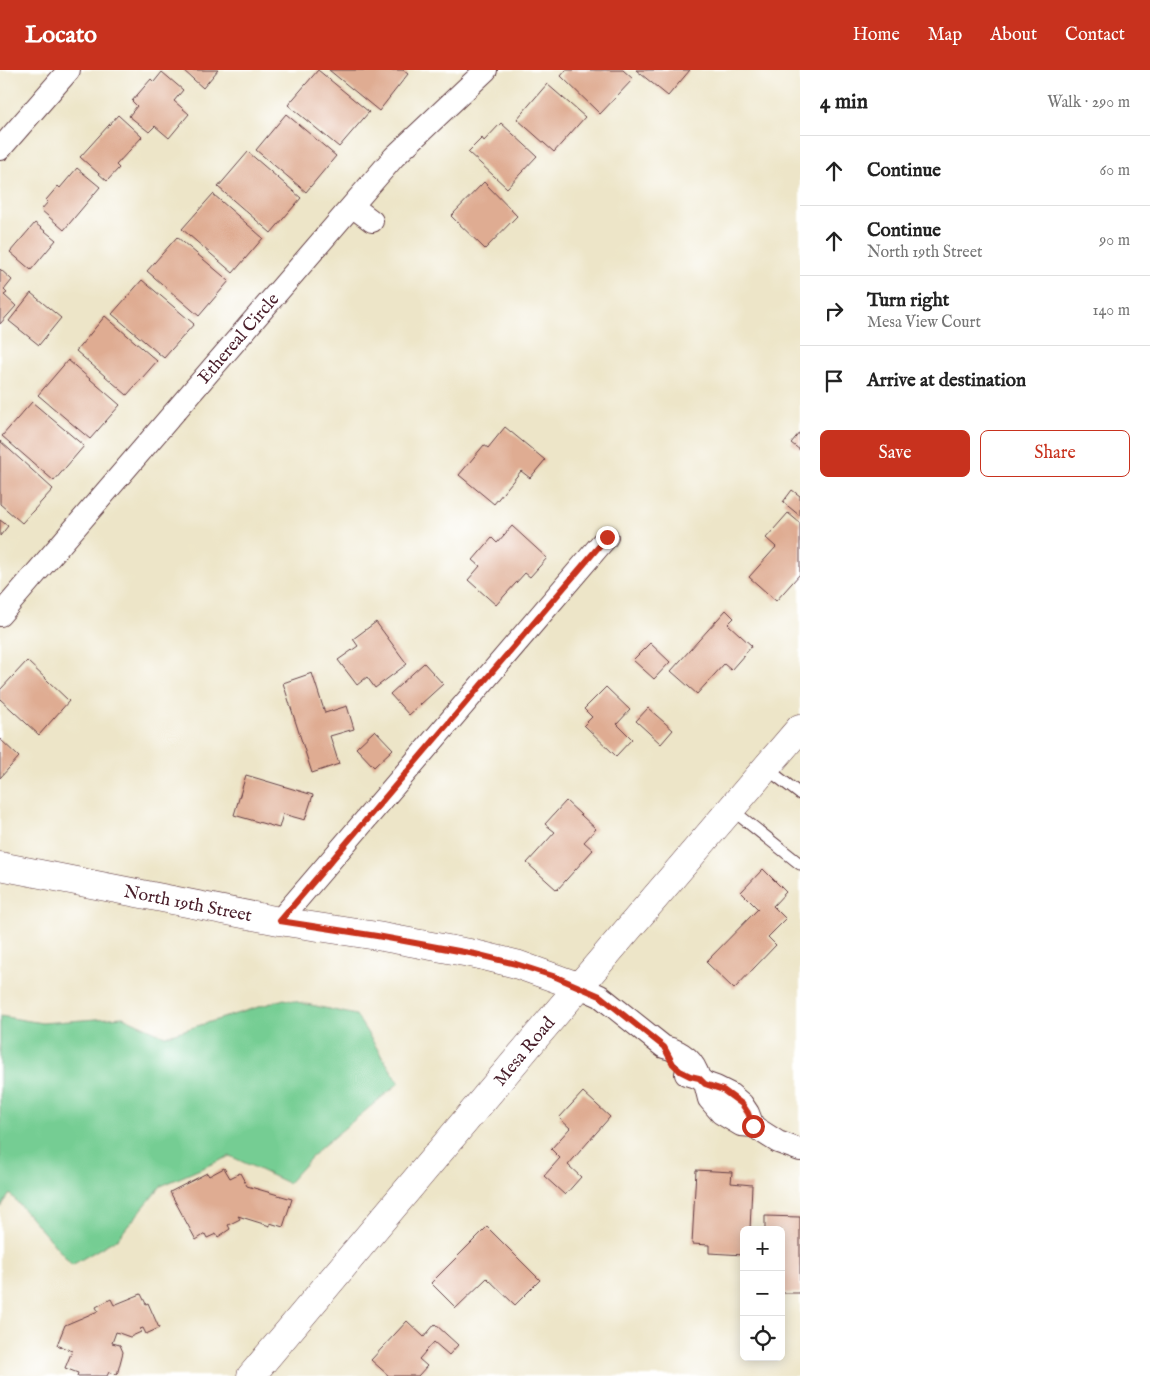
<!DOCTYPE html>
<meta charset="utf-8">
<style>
:root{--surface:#fff;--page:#f2f2f2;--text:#222;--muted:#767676;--line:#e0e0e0;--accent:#c8321e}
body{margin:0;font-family:"IM FELL English",serif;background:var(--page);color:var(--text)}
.controls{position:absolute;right:15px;bottom:15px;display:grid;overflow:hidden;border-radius:8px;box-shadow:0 2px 12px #0003}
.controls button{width:45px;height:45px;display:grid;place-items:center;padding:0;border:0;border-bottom:1px solid var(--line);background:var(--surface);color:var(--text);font:25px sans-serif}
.stop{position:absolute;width:15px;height:15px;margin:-11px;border:4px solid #c8321e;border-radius:50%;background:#fff}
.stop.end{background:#c8321e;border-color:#fff;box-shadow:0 1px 5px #0008}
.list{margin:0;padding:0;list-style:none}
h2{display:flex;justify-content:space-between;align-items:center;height:65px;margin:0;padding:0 20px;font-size:21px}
h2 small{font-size:16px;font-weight:400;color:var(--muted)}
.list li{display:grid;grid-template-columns:32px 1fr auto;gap:15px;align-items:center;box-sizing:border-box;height:70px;padding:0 20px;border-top:1px solid var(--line)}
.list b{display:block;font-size:19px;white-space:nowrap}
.list p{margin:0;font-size:16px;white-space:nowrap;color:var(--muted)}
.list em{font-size:16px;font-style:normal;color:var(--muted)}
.actions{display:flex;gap:10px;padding:15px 20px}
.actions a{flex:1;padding:11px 0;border:1px solid var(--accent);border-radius:8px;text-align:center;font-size:18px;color:var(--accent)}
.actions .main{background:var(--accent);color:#fff}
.icon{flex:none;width:28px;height:28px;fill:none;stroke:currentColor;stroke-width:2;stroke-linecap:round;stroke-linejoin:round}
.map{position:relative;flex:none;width:800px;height:1306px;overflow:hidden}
header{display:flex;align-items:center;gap:30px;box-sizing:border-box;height:70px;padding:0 25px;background:var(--accent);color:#fff}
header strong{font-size:24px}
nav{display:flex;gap:28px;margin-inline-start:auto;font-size:18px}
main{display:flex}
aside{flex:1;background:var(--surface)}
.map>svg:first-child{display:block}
.green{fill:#74cd93;stroke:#5f765f}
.building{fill:#dfac92}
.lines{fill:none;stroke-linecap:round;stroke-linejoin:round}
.lane-casing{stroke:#623d43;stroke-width:13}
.street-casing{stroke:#623d43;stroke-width:24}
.secondary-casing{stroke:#623d43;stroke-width:29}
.lane{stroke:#fff;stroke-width:11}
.street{stroke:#fff;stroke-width:22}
.secondary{stroke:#fff;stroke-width:28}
.route{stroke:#c8321e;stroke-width:6}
.labels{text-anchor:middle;stroke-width:4.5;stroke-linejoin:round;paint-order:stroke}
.street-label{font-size:18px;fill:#4a1f2b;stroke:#fff}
</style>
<header>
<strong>Locato</strong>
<nav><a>Home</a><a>Map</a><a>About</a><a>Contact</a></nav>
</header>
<main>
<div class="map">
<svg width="800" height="1306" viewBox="0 0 800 1306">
<rect width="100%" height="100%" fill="#fff"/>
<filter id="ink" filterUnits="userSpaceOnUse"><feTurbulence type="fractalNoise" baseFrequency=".02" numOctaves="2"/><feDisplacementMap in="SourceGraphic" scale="10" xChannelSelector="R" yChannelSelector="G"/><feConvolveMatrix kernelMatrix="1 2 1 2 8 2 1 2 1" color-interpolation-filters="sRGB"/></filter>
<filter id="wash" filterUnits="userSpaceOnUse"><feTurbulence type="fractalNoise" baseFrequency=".0096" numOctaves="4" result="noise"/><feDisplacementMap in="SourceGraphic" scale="20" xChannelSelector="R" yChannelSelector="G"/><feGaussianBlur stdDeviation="1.12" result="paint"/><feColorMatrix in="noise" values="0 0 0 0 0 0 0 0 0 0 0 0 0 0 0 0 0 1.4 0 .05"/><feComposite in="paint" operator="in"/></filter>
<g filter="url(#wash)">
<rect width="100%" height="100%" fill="#ede5c8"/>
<!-- green -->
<path class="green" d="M284,929l72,16 43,68 -81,67 -30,33 -58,-27 -69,30 -43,52 -46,27 -62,-71 -10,14v-192l42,7 81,-6 42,19z"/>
<g id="blocks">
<!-- building -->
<path class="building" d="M183,0h35l-15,18z
M318,0l51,42 -30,35 -51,-42z
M329,0h74l5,4 -29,37z
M566,0h57l10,9 -33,35 -39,-38z
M636,0h54l-22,26z
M162,2l21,18 -9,11 15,13 -20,24 -14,-12 -6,6 -20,-16 8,-10 -5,-5 19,-22 3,3z
M547,14l38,33 -31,35 -37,-33z
M286,44l50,42 -30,36 -50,-42z
M118,45l24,22 -26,28 3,3 -12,13 -27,-24z
M501,53l36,33 -30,32 -39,-36 14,-14 2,3z
M248,82l53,46 -30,35 -53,-46z
M77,98l23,19 -36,43 -23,-20 7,-8 -2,-2 12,-14 2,2z
M484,112l33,34 -32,33 -34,-33z
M213,124l50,44 -30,35 -51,-44z
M35,153l21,17 -25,30 -21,-18z
M177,167l52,44 -30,35 -52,-45z
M0,199l12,11 -8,10 3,3 -3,2 12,11 -16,18z
M142,210l52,44 -30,34 -52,-44z
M31,223l30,25 -22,27 -30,-24z
M105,246l52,45 -30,34 -51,-44z
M68,290l52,45 -30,34 -52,-44z
M32,332l52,44 -30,35 -52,-45z
M505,357l40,33 -15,18 -9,-7 -27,33 -35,-29 25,-30 4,3z
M800,362v18l-9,-7z
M0,371l53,48 -31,34 -22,-19z
M792,420l8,6v20l-17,-14z
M788,443l12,10v51l-24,27 -27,-24 27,-30 -10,-9z
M0,450l8,6 -8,10z
M512,456l35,32 -17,19 -5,-4 -29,32 -28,-25 12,-14 -7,-6 19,-22 5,5z
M726,540l8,8 -6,6 24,22 -21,24 -7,-6 -27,30 -26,-23z
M376,552l31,42 -32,24 -8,-11 -10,8 -19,-25 20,-14 -5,-7z
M650,573l20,19 -16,17 -21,-19z
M27,591l42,40 -30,34 -39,-36v-9z
M424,593l19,21 -34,31 -19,-21z
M312,603l13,40 22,-7 7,23 -24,7 9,28 -27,9 -29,-90z
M606,617l24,23 -13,14 15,15 -16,17 -32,-31 8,-8 -8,-8z
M648,638l25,22 -12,14 -25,-23z
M375,660l18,19 -19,18 -18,-19z
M0,669l19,18 -19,21z
M246,705l67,20 -8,25 -22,-6 -4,14 -45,-13z
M566,731l30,28 -12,13 9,8 -36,40 -30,-27 28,-31 -10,-8z
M763,799l23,23 -13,14 13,13 -18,18 8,8 -42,44 -28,-27 52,-53 -17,-17z
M583,1022l27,25 -42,48 13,12 -16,18 -21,-19 16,-18 -9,-9 19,-21 -11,-10z
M224,1098l6,10 10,-5 7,13 45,13 -9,28 -13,-4v3l-32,-10 2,3 -12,6 2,4 -12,8 -2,-3 -9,4 -2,-4 -9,6 -26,-48 37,-19 2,3z
M696,1100l36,2 -1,11 21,2 -2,45h-6v25l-35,-2v-8l-17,-1z
M765,1146l35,1v76h-19v-63h-16z
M487,1157l53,53 -25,25 -28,-27 -31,30 -25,-25z
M141,1224l5,10 2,-1 11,25 -13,6 -3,-6 -3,1 1,3 -11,5 -14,-5 -4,11 8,2 3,7 -6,23 -8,-3 -2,4h-30l1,-3 -13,-5 7,-17 -15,-6 8,-20 33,-14 -2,-4 15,-8 3,6z
M407,1251l17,16 11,-13 23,21 -9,10 -15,-13 -15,17 8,7 -9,10h-29l-18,-16z"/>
</g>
</g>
<g filter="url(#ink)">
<use href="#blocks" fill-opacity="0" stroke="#623d43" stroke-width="1"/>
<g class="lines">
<defs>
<path id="lane" d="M766,698l34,26
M731,739l69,55"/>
<path id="street" d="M0,79l69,-79
M352,136l20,15
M0,545l394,-458 92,-87
M279,851l328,-384
M580,917l20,9 64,51c18,4 30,13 35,31
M686,1004l13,4 6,5 11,4 14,7 12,10 6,9 5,13
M705,1013l4,16 12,14 20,12 12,1 25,16 22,8"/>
<path id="secondary" d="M0,796l279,55 98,15 98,18 41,10 64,23
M251,1306l284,-338 265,-310"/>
</defs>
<!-- lane casing -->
<use href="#lane" class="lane-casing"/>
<!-- street casing -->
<use href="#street" class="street-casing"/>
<!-- secondary casing -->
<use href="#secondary" class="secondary-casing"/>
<!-- lane -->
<use href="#lane" class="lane"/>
<!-- street -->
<use href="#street" class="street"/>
<!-- secondary -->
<use href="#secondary" class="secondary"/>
</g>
</g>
<g class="lines" filter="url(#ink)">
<!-- route -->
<path class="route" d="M607,467l-327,384 97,15 98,18 41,10 40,13 44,19 64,51 9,17 7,7 10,5 9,2 6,6 18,6 19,14 6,9 5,13"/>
</g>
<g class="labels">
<!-- street labels -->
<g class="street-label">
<text transform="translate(238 268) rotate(-49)" y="6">Ethereal Circle</text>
<text transform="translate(188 833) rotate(11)" y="6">North 19th Street</text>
<text transform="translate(524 981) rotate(-50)" y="6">Mesa Road</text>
</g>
</g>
</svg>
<div class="controls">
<button>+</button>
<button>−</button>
<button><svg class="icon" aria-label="locate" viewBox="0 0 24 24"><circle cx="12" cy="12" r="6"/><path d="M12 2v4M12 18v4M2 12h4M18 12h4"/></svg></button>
</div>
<div class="stop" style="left:753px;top:1056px"></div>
<div class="stop end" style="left:607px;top:467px"></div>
</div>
<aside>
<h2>4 min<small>Walk · 290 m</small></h2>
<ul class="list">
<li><svg class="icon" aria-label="ahead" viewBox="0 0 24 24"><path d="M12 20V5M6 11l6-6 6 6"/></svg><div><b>Continue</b></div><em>60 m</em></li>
<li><svg class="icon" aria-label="ahead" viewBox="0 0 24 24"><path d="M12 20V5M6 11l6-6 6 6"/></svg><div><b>Continue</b><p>North 19th Street</p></div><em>90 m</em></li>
<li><svg class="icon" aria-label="right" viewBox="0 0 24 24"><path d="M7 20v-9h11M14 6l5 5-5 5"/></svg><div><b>Turn right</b><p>Mesa View Court</p></div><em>140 m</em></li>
<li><svg class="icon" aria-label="arrive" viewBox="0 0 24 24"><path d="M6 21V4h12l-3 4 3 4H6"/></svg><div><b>Arrive at destination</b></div></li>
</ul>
<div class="actions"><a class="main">Save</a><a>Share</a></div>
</aside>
</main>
